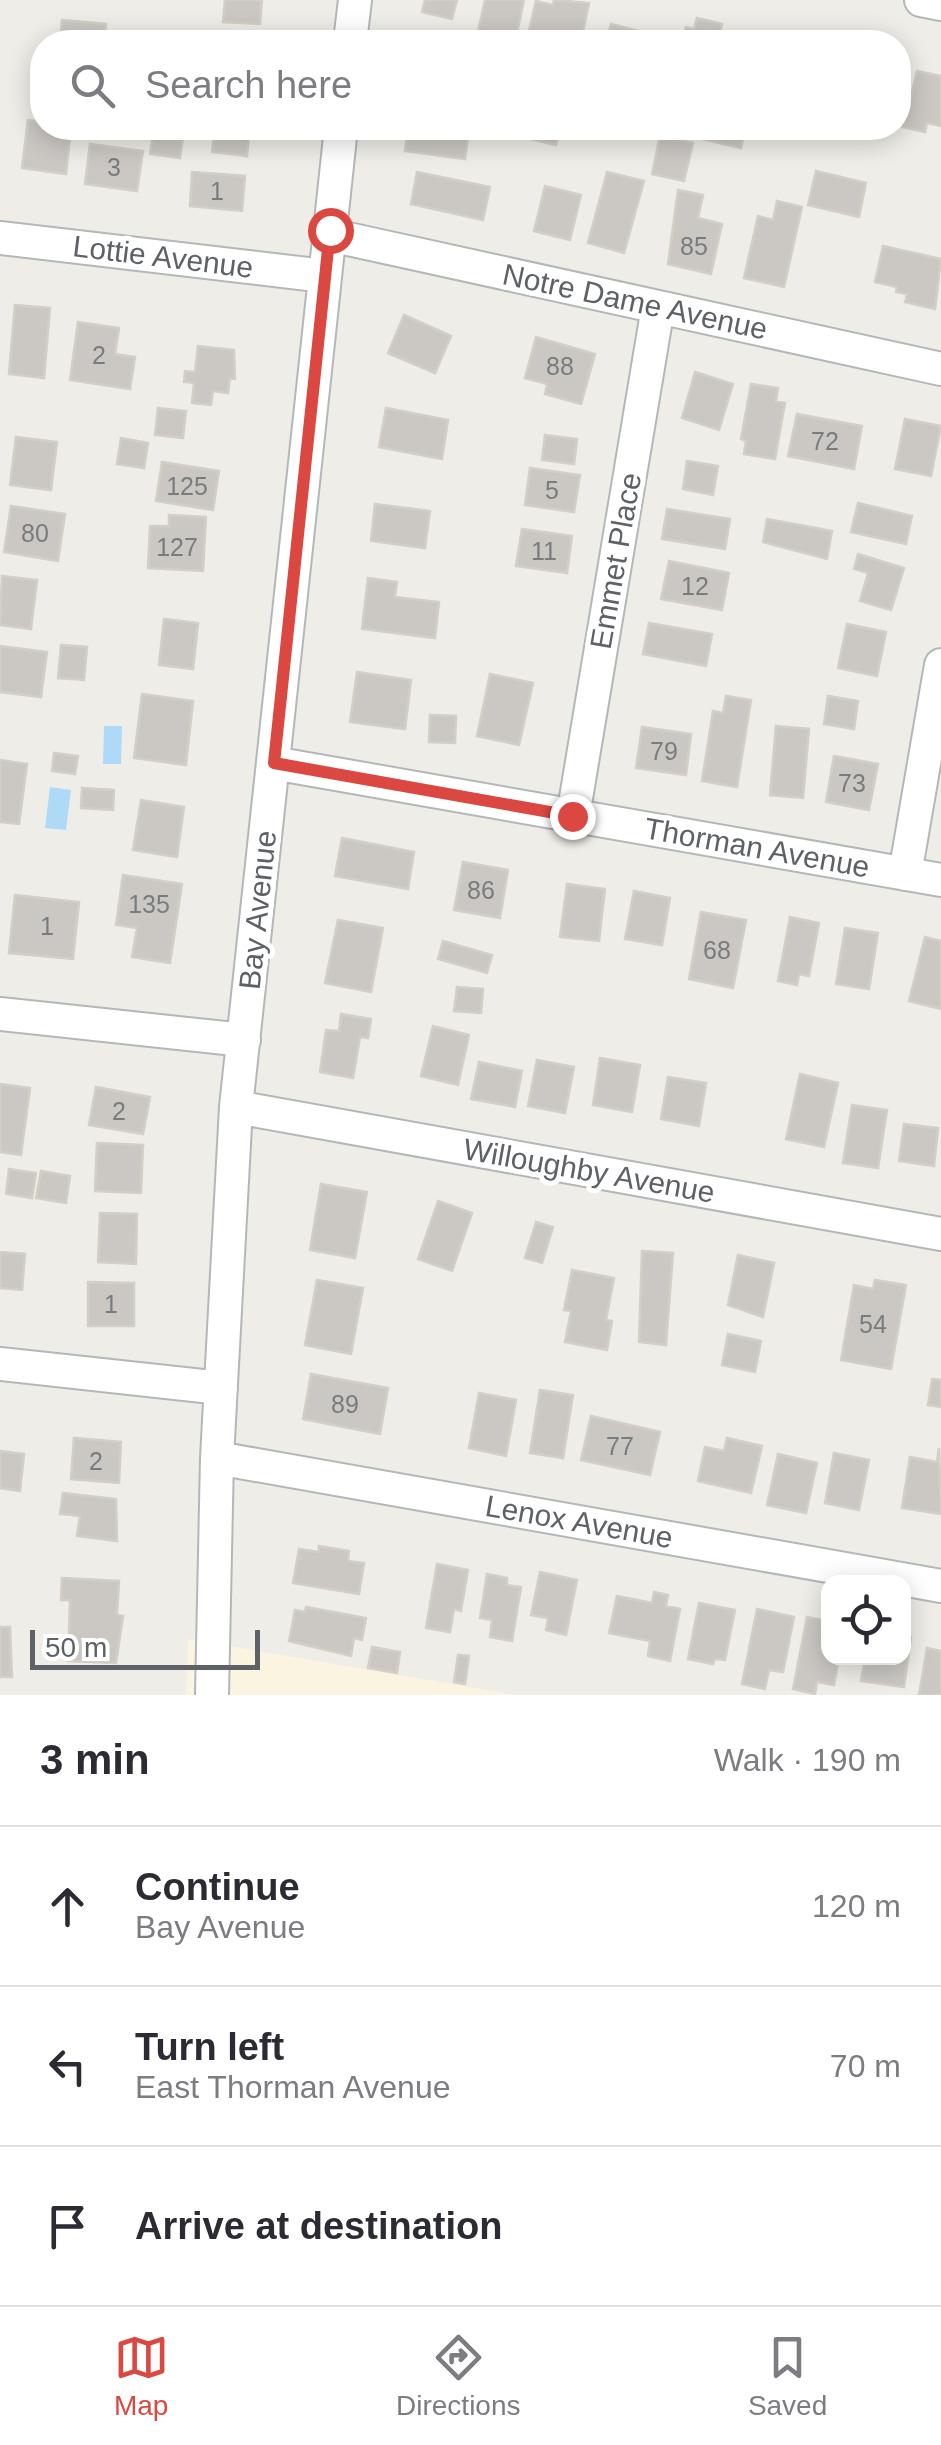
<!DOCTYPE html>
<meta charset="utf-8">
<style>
:root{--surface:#fff;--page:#f7f7f7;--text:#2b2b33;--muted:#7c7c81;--line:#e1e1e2;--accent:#db4841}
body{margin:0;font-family:Arial,sans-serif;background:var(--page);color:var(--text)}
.controls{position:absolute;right:30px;bottom:30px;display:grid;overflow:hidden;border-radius:20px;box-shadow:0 5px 25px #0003}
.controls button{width:90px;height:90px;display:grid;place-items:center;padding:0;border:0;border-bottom:2px solid var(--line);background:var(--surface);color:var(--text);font:50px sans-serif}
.scale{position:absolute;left:30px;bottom:25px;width:230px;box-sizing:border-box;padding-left:10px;border:5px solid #5e6266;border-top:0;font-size:28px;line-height:35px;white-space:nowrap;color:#5e6266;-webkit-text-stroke:8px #fff;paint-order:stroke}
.stop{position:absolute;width:30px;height:30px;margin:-22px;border:8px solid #db4841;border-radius:50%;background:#fff}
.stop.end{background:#db4841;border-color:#fff;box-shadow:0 2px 10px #0008}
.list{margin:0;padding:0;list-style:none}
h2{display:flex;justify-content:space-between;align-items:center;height:130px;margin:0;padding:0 40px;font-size:42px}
h2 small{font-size:32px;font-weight:400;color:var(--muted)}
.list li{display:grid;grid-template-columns:65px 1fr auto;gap:30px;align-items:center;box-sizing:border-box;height:160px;padding:0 40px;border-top:2px solid var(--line)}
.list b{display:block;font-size:38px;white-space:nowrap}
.list p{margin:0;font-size:32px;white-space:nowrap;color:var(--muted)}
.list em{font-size:32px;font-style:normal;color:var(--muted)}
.icon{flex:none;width:55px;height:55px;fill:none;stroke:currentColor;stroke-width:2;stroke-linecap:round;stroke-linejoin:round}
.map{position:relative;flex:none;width:941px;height:1695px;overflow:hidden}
.search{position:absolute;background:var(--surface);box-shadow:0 5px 25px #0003;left:30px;right:30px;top:30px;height:110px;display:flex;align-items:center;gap:25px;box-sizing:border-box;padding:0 35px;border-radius:40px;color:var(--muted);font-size:38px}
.sheet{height:610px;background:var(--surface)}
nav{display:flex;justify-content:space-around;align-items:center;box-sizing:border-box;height:140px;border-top:2px solid var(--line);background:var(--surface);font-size:28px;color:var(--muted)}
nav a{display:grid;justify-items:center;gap:5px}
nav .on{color:var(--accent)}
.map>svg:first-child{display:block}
.commercial{fill:#fbf4e0}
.water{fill:#aedaf8}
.building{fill:#cbc8c4;stroke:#d3cfc5;stroke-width:2.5}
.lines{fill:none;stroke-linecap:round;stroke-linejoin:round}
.minor-casing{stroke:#b4b7ba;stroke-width:36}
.minor{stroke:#fff;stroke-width:32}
.route{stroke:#db4841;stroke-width:12}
.labels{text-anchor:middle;stroke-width:10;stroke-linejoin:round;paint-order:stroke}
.number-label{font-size:25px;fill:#797c7e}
.street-label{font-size:30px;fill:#5e6266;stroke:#fff}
</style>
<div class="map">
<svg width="941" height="1695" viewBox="0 0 941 1695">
<rect width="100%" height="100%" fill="#efede7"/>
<!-- commercial -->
<path class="commercial" d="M188,1639l328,56h-330z"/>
<!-- water -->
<path class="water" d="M104,726h18l-1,38h-18z
M50,787l21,3 -5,40 -21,-2z"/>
<!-- building -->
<path class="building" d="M225,0h37l-2,24 -37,-2z
M425,0h32l-5,19 -30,-7z
M485,0h39l-9,42 -39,-1z
M554,0l35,3 -8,38 -52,-11 7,-29 17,4z
M697,18l25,6 -2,11 11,3 -1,4h-48l4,-15 8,2z
M62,20l44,4 -1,18h-45z
M611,24l31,8 -2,10h-34z
M229,32l33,9 -1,1h-35z
M917,71l24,5v50l-14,-3 -2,9 -22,-5 2,-9 -7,-1 4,-22 9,2z
M28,120l14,2v6h29l-5,46 -44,-6z
M154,128h30l-4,30 -30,-4z
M215,128h35l-3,28 -35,-4z
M408,128h61l-4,31 -60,-8z
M534,128h26l-4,17 -25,-6z
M673,128h72l-4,20 -69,-16z
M660,136l33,7 -9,38 -32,-7z
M90,144l53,7 -6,40 -52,-7z
M816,171l50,12 -7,34 -51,-12z
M192,172l53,4 -3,35 -52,-5z
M417,172l73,15 -7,33 -72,-16z
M607,172l37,9 -20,72 -36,-10z
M545,186l36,9 -11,45 -36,-9z
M678,190l25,5 -5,23 24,6 -11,50 -43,-10z
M777,201l25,6 -18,80 -40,-9 14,-62 15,4z
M883,246l58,13 -6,50 -30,-7 2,-8 -11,-2 1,-5 -22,-5z
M15,305l35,3 -6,70 -35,-4z
M404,315l47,21 -16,37 -47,-20z
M78,322l41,6 -4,26 20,3 -5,32 -60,-9z
M536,337l59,17 -14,50 -36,-10 2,-10 -22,-6z
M198,346l36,4 1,29 -5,-1 -2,15 -15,-2 -2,14 -19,-2 2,-20 -10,-1 1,-11 10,1z
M695,372l38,12 -14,46 -37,-12z
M751,384l27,4 -2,13 9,2 -10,56 -31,-5 2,-13 -5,-2z
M158,408l28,3 -3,27 -28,-3z
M386,408l62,12 -6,39 -63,-12z
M797,414l65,12 -8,43 -66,-13z
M905,419l36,7 -10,50 -36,-7z
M545,435l32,4 -3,25 -32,-4z
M16,437l41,5 -6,48 -41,-5z
M121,438l27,5 -4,25 -27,-4z
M687,461l31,5 -5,29 -30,-6z
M162,462l57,9 -6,39 -57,-9z
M530,468l50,7 -6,37 -49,-7z
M858,503l54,13 -6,28 -55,-12z
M375,504l55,7 -5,37 -54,-7z
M11,506l54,8 -7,47 -54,-9z
M667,509l63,10 -5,30 -63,-10z
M169,515l37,2 -3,54 -55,-3 2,-42h19z
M767,519l65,12 -5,28 -64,-17z
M522,529l50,7 -5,37 -51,-7z
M858,554l46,14 -13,42 -31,-9 8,-28 -14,-4z
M669,561l60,12 -7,37 -61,-11z
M2,576l35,4 -6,49 -31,-4z
M368,578l29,4 -2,15 44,5 -4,36 -73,-9z
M164,619l34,4 -5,46 -34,-4z
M649,623l63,11 -6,32 -63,-12z
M847,624l39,8 -9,44 -39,-8z
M61,645l26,2 -3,33 -26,-2z
M0,646l47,6 -6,45 -41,-5z
M357,672l54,8 -6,49 -55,-7z
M490,674l43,9 -14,62 -42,-9z
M142,694l51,7 -7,64 -52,-7z
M726,696l25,4 -14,87 -35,-6 11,-70 10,2z
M828,696l30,5 -4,28 -30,-5z
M430,715l26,1 -1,27 -26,-1z
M776,726l33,3 -6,69 -33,-3z
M642,727l49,7 -5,41 -50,-7z
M54,753l24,3 -3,18 -23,-3z
M834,756l44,8 -9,46 -43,-8z
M0,760l27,4 -8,60 -19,-2z
M82,788l32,2 -1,20 -32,-2z
M141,800l43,7 -7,50 -44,-7z
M342,838l72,14 -6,37 -73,-13z
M463,862l45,8 -8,48 -46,-8z
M123,875l59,9 -12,79 -38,-6 5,-29 -21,-3z
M567,884l38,5 -6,52 -39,-4z
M634,891l36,7 -8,47 -37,-6z
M15,895l64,7 -6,57 -64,-6z
M701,912l45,8 -13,68 -44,-9z
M790,917l29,6 -10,53 -10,-2 -2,11 -19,-4z
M338,920l45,8 -12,64 -46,-9z
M845,928l33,5 -9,56 -33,-5z
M925,937l16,4v68l-32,-8z
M443,941l49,14 -5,18 -49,-14z
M457,987l26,2 -2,24 -27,-2z
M341,1014l30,5 -3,19 -8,-1 -7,41 -33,-6 6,-42 13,1z
M433,1026l36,9 -11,50 -37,-9z
M600,1058l40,7 -8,47 -39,-7z
M537,1060l37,7 -9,46 -37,-7z
M479,1062l43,9 -7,36 -44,-8z
M800,1074l38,9 -14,64 -38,-8z
M668,1077l38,6 -7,43 -38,-7z
M0,1084l30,4 -9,67 -21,-3z
M96,1087l54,10 -7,37 -54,-9z
M852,1105l35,5 -9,58 -35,-5z
M904,1124l34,4 -4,38 -35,-5z
M97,1143l46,2 -2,48 -46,-2z
M9,1169l27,4 -4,25 -26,-4z
M41,1171l29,5 -4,27 -30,-5z
M321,1184l46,8 -12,66 -45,-8z
M438,1201l34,12 -20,58 -34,-12z
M100,1213l37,1 -1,50 -38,-2z
M536,1222l17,5 -11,36 -17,-5z
M642,1251l31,2 -7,92 -27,-3z
M0,1252l25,2 -3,36 -22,-2z
M738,1255l36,8 -11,54 -35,-12z
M572,1270l42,8 -8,42 6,1 -5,29 -42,-8 6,-31 -7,-1z
M317,1280l46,8 -12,66 -46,-9z
M875,1280l31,5 -15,84 -50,-9 13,-75 19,4z
M88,1282l46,1v43h-46z
M728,1334l33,7 -6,31 -33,-7z
M311,1374l77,14 -8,46 -77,-15z
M932,1379l9,1v27l-13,-2z
M540,1390l33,5 -10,63 -33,-5z
M479,1393l37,7 -10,56 -37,-8z
M591,1416l69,16 -10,43 -69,-15z
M74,1438l47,4 -2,41 -48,-4z
M727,1438l35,8 -11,47 -53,-12 7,-34 19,4z
M939,1448l2,66 -39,-6 8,-51 27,5z
M0,1451l24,3 -4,37 -20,-3z
M834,1453l35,7 -10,50 -34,-7z
M778,1454l39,9 -11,50 -39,-8z
M63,1493l53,6 1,42 -40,-5 3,-20 -20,-2z
M319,1546l30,5 -1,10 16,2 -5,31 -66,-11 6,-34 20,3z
M437,1564l31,6 -7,41 -7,-2 -4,23 -24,-4z
M540,1572l37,8 -11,55 -20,-5 2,-12 -17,-3z
M487,1574l20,4v7l14,2 -9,54 -22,-4 2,-17 -12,-2z
M62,1578l57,3 -2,34 6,1 -7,47 -48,-2 2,-61h-9z
M654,1592l14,3 -2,11 14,3 -10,52 -22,-5 2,-15 -41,-8 8,-37 35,7z
M699,1603l36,7 -10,50 -10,-1 -2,5 -25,-5z
M306,1607l60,11 -4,22 -8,-2 -3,18 -62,-15 6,-31 10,2z
M757,1609l37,8 -11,55 -14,-2 -4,19 -23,-5z
M807,1617l21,4v37h11l-5,27 -17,-3 -2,12 -22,-5z
M0,1627h10l2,50h-12z
M904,1636l7,1 -7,50 -43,-6 4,-23h39z
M372,1647l28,5 -3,21 -29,-5z
M927,1648l14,3v44h-22z
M458,1655l11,1 -4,28 -11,-2z"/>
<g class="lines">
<defs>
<path id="minor" d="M921,0l20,4
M350,42l5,-42
M330,235l611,134
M0,238l325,38
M273,763l668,117
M573,816l85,-509
M905,874l36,-209
M0,1014l244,26
M236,1107l705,127
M0,1364l221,24
M217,1458l724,128
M212,1695l5,-237 19,-351 105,-979"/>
</defs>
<!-- minor casing -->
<use href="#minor" class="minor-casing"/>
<!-- minor -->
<use href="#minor" class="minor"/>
</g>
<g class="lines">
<!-- route -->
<path class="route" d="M330,230l-56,533 298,53"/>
</g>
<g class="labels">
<!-- number labels -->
<g class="number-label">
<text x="114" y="176">3</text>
<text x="217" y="200">1</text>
<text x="694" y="255">85</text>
<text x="99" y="364">2</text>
<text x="560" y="375">88</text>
<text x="825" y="450">72</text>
<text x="187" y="495">125</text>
<text x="552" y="499">5</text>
<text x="35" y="542">80</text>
<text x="177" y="556">127</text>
<text x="544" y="560">11</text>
<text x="695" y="595">12</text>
<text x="664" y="760">79</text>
<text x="852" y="792">73</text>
<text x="481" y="899">86</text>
<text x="149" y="913">135</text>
<text x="47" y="935">1</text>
<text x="717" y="959">68</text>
<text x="119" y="1120">2</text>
<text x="111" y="1313">1</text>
<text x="873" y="1333">54</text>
<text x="345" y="1413">89</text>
<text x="620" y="1455">77</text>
<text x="96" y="1470">2</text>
</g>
<!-- street labels -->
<g class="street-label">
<text transform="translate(163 257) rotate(7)" y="10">Lottie Avenue</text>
<text transform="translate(635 302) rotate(12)" y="10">Notre Dame Avenue</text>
<text transform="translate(616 561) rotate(-80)" y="10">Emmet Place</text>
<text transform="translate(757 848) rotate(10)" y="10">Thorman Avenue</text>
<text transform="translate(258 910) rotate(-84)" y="10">Bay Avenue</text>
<text transform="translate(589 1171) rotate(10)" y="10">Willoughby Avenue</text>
<text transform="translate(579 1522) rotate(10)" y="10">Lenox Avenue</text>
</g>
</g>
</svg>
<div class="controls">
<button><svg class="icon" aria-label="locate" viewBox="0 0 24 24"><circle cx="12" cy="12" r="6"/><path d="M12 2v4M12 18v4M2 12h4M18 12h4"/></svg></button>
</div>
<div class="scale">50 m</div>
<div class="stop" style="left:330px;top:230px"></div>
<div class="stop end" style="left:572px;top:816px"></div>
<div class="search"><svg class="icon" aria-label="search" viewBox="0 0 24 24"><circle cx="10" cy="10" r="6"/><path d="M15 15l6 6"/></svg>Search here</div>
</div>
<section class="sheet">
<h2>3 min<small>Walk · 190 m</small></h2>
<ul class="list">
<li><svg class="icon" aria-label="ahead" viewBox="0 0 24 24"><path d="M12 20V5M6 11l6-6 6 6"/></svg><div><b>Continue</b><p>Bay Avenue</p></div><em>120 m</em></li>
<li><svg class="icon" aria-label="left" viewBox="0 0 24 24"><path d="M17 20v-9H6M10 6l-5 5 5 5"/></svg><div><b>Turn left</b><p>East Thorman Avenue</p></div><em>70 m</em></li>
<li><svg class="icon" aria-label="arrive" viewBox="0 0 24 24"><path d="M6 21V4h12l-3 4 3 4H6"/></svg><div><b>Arrive at destination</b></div></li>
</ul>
</section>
<nav>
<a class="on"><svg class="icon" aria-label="map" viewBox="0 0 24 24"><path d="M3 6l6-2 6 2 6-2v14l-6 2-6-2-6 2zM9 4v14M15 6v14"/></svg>Map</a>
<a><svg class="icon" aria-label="directions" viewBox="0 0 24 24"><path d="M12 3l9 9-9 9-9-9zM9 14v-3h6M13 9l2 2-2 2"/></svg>Directions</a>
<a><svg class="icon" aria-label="saved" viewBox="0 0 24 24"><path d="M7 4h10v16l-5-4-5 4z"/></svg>Saved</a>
</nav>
